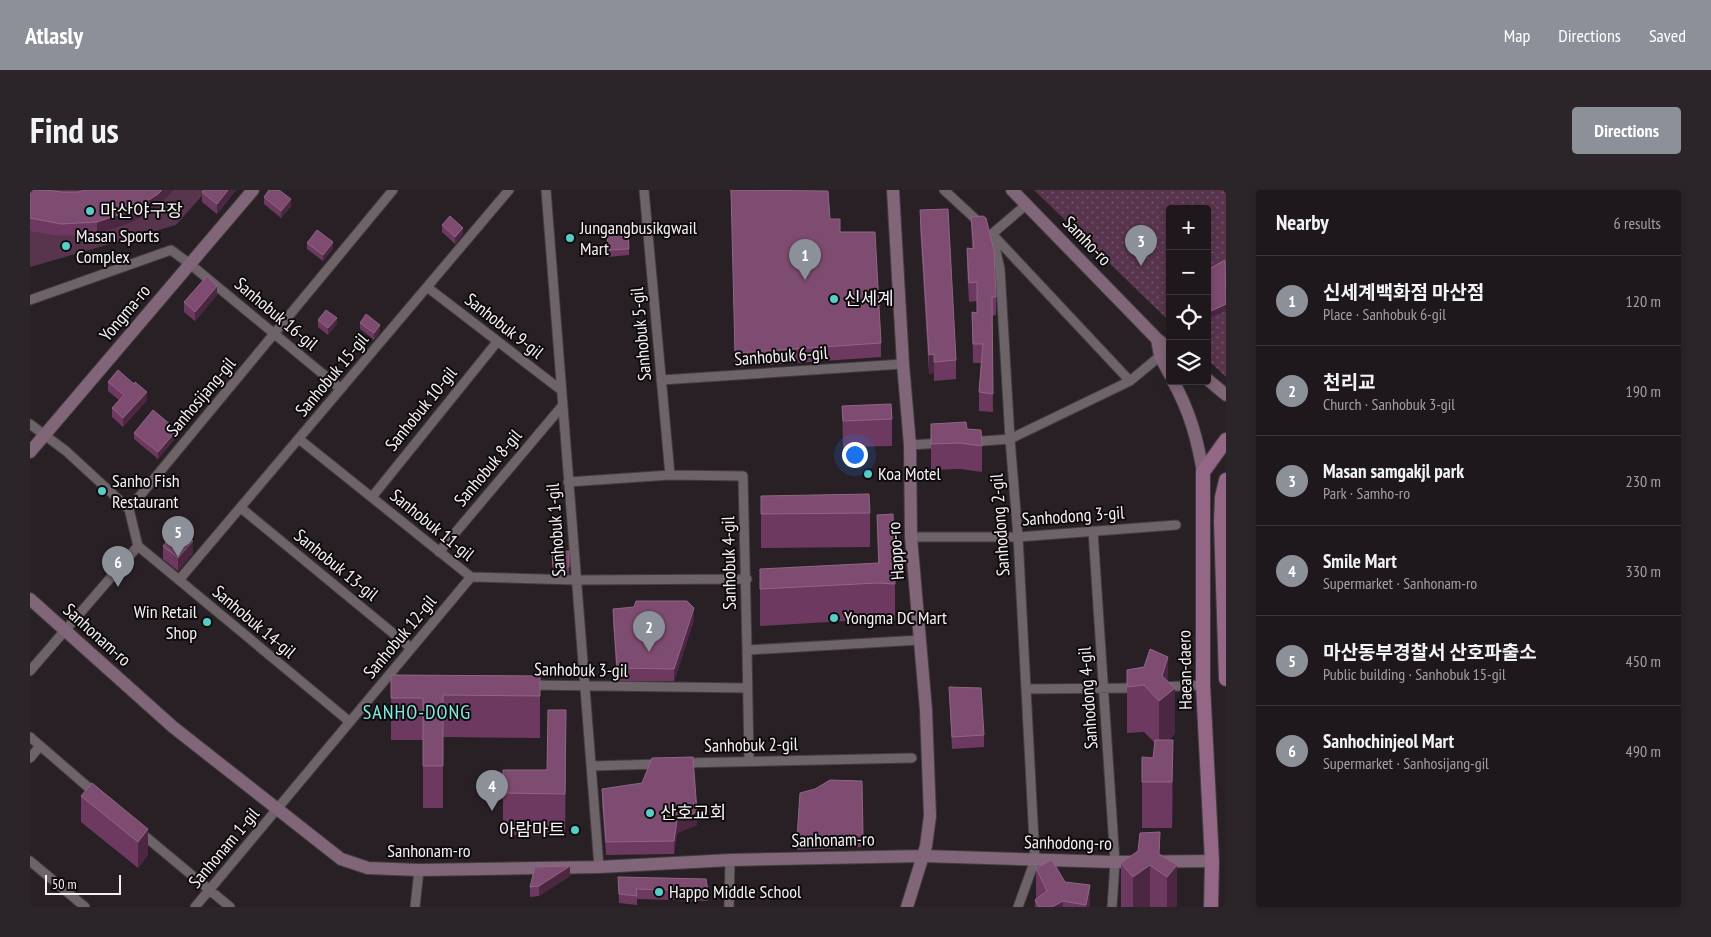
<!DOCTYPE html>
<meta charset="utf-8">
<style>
:root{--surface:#1e181c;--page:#2b2529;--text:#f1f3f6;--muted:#a1a0a3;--line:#3c373b;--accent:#8c9099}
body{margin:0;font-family:"PT Sans Narrow","Noto Sans KR",sans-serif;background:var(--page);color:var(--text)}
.controls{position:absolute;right:15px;top:15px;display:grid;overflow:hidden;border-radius:5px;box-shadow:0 2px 8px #0003}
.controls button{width:45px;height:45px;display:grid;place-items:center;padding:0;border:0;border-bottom:1px solid var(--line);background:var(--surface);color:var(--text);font:25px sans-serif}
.scale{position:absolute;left:15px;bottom:12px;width:76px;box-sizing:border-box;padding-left:5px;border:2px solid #f5f0f3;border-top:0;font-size:14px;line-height:18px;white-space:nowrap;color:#f5f0f3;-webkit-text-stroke:4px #0e0b0d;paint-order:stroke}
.you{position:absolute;left:824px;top:264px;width:18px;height:18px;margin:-12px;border:4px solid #fff;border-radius:50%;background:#1a73e8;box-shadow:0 0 0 8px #1a73e833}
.badge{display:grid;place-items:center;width:32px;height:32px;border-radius:50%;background:var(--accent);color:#fff;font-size:16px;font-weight:700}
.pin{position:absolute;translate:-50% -41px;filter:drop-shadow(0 1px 2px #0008)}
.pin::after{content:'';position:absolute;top:26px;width:18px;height:15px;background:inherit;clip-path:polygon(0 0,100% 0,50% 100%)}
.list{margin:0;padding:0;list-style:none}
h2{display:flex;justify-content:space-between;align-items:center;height:65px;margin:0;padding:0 20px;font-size:21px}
h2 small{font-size:16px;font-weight:400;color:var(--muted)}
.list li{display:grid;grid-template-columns:32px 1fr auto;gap:15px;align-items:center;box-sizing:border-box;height:90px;padding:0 20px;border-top:1px solid var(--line)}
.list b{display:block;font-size:19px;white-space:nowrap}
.list p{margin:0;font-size:16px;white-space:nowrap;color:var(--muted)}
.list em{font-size:16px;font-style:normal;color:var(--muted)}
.icon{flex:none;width:28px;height:28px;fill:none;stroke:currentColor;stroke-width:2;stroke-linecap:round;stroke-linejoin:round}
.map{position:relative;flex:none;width:1196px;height:717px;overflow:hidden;border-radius:5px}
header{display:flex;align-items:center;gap:30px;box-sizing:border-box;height:70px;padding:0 25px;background:var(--accent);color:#fff}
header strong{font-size:24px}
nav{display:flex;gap:28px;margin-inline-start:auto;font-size:18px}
.intro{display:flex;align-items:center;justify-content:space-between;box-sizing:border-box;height:120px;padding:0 30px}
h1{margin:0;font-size:35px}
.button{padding:12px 22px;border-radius:5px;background:var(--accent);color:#fff;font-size:18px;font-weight:700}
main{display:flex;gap:30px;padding:0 30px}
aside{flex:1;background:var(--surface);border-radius:5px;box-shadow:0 2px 8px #0003}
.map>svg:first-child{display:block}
.park{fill:url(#park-dots)}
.pitch{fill:#58354d}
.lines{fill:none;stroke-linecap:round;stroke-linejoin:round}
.street-casing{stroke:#423d40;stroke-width:11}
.secondary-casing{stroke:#423d40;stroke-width:14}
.primary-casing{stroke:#423d40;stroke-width:16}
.street{stroke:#6d6369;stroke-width:9}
.secondary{stroke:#816578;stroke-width:12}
.primary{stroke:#956786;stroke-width:14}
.wall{fill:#6e3960}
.shaded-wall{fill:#4c2742}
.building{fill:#7d4c70;stroke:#906684}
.poi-dot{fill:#55cec5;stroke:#0e0b0d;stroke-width:2}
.labels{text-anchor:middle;stroke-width:4;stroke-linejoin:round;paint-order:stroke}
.poi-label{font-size:18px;fill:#f5f0f3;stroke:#0e0b0d;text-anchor:start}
.street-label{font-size:18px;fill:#f5f0f3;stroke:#0e0b0d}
.quarter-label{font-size:20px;letter-spacing:1px;fill:#80ebe2;stroke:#0e0b0d}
</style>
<header>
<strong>Atlasly</strong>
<nav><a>Map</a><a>Directions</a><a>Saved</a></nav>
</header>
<div class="intro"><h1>Find us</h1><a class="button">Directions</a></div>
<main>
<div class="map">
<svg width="1196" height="717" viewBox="0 0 1196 717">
<defs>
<pattern id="park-dots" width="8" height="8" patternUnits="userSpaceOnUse" patternTransform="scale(1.25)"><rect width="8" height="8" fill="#58354d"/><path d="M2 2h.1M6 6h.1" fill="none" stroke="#715367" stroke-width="1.8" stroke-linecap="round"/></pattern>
</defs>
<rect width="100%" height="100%" fill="#282025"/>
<!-- park -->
<path class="park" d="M1004,0h192v187l-19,-18v-150h-37v113z"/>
<!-- pitch -->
<path class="pitch" d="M0,0h177l-31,35 -146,42z"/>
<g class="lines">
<defs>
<path id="street" d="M516,0l53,677
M614,0l26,285
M914,0l38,35
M963,45l137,146
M397,97l134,103
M0,110l141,-50 19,14 151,125
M631,190l242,-16
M0,234l36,27 63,58
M269,249l172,138 105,3 171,-1
M940,252l40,-3 120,-58 30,-25
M880,255l32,-2
M538,292l102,-7 73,1 4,174 173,-10
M342,307l125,-155
M211,318l170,140
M99,319l264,-319
M1063,341l22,331 -3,45
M881,347h107l158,-12
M108,356l212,176
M409,362l124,-147
M149,390l330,-390
M717,460l2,111
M0,481l108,-125 -9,-37
M500,495l217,3
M1131,497l42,-2
M996,499l112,-1
M0,547l66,57
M0,568l10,-12
M653,573l229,-5
M561,576l69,-2
M110,642l90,75
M0,671l55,46
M165,717l276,-330
M385,717l4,-37
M699,717l1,-47
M988,717l17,-47 -17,-323 -8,-98 -10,-170 -8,-35 35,-30"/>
<path id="secondary" d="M863,0l10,174 7,81 1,92 15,173 4,106 -4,30 -19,61
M982,0l145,149 13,10
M1127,149l3,17 10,19
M1177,189l19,16
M1143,191c17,31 24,57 30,91
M0,262l223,-262
M0,409l143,128 168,132 27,9 51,2 180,-3 131,-7 193,-4 192,6 97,-1"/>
<path id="primary" d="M1196,290l-4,17 -1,25 5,157
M1181,717l1,-46 -9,-176v-213l23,-32"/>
</defs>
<!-- street casing -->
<use href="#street" class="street-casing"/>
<!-- secondary casing -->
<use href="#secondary" class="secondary-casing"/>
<!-- primary casing -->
<use href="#primary" class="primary-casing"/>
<!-- street -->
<use href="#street" class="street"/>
<!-- secondary -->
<use href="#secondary" class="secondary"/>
<!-- primary -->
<use href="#primary" class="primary"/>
</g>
<!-- wall -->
<path class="wall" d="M0,0l32,2h16l8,-2h88l-16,16 -14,10 -14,7 -33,11 -36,2 -31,-5z
M206,0l-19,24 -15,-12v-10z
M700,0h57v1l43,28 10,13 41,111v14l-146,10 -3,-160z
M234,7l27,9 -10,12 -17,-14z
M890,20l36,150v19l-22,2v-8l-5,1 -9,-146z
M941,27l25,80v18l-4,1 1,96 -14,-1v-19l2,-29h-8l-1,-51 5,1v-12l-8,1 -2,-35v-19l5,1z
M412,35l21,9 -8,10 -13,-12z
M577,42l22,17v6l-21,2z
M277,53l26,5 -10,13 -16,-12z
M187,105l-22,26 -11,-9v-10z
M288,130l19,4 -9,11 -10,-8z
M330,133l20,8 -6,9 -14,-11z
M78,192l26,2 13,16 -24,27 -11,-10v-9l7,-8 -11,-9z
M812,216l50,13v27l-49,1z
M901,234l36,5 15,17v26l-22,-3 -29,1z
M104,243l43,3 -19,23 -24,-20z
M731,306l109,17v34l-109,1z
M847,325l18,69v36l-17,-1 -118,7v-57l118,-6z
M133,356l30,7 -15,18 -15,-12z
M539,361v23l-16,-1 -1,-20z
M583,419l81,11 -20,61h-57l-4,-59z
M361,485l149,1v62l-97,-1v71h-20v-68h-32z
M1138,492l7,52 -7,6 5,46 -1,42h-30v-46l11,-24 2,-15 -11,-11 -17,1v-46z
M919,497l35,48v12l-32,2z
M536,562l-1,84 -62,-1v-65h44z
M62,593l56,72 -10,13 -57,-46v-26z
M572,599l95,36 -20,8 -3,21 -68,1 -4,-53z
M833,645v12l-66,3v-12z
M1130,664l17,53h-56v-44z
M1006,678l29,14 25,25h-55v-7l1,-2z
M540,686l-31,20 -9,1v-10z
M588,687l90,14v10l-71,-2v6l-18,-2z"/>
<!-- shaded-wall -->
<path class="shaded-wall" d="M132,0h12l-16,16 -14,10 -14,7 -33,11v-12z
M198,0h8l-19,24v-10z
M261,9v7l-10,12v-7z
M433,38v6l-8,10v-7z
M303,52v6l-10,13v-6z
M187,96v9l-22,26v-9z
M1196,114v7l-19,8v-6z
M307,128v6l-9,11v-7z
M350,135v6l-6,9v-7z
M904,164v19l-5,1v-19z
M117,202v8l-24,27v-9z
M147,240v6l-19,23v-7z
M163,351v12l-15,18v-13z
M664,418v12l-20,61v-12z
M1138,467v36l7,-5v46l-16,13v-46l3,-25z
M536,520v42l-1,84v-42z
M1143,550v46l-1,42v-46z
M667,622v13l-20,8 -3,21v-13l3,-21z
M118,639v26l-10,13v-26z
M1120,675v42h-17v-30z
M1147,675v42h-10v-30z
M540,676v10l-31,20v-10z
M1060,695v22h-4v-2z
M1033,711v6h-11z"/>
<!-- building -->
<path class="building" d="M0,0h15l17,2h16l8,-2h76l-4,4 -14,9 -14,8 -33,11 -36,2 -31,-6z
M174,0h24l-11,14 -15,-12z
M239,0h10l12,9 -10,12 -17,-14z
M701,0l97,1 2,28h10v13h35l6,111 -146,10z
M918,19l8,151 -22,2v-8l-5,1 -9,-145z
M420,26l13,12 -8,9 -13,-12z
M953,26l3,2 8,33 2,46h-4l1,97 -14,-2 4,-48h-10l-1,-32 5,1v-31l-8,1 -2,-35 7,1 -3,-32z
M287,40l16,12 -10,13 -16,-12z
M598,41l1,18 -21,1 -1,-18z
M1195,70l1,44 -19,9v-43z
M177,86l10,10 -22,26 -11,-10z
M296,120l11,8 -9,10 -10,-8z
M336,124l14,11 -6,8 -14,-10z
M88,180l16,14 1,-2 12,10 -24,26 -11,-10 12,-13 -16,-13z
M861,214l1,15 -49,2 -1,-15z
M123,220l24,20 -19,22 -24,-19z
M936,232l1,7 14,1 1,16 -22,-3 -29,1v-20z
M839,304l1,19 -109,1v-18z
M863,324l2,70 -17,-1 -118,6v-20l119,-6 -2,-48z
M147,338l16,13 -15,17 -15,-12z
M539,361v16h-16l-1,-14z
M606,411h51l7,7 -20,61 -57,-1 -4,-59 21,-2z
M1120,459l18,8 -6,19 13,12 -16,13 -15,-16 -17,2v-17l17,-3z
M361,485l149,1v20l-97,-1v71h-20v-68h-32z
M919,497l32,1 3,47 -32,2z
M518,520h18l-1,84 -62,-1v-23h44z
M1125,550h18l-1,42h-30v-25l11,1z
M663,567l4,55 -20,8 -3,21 -68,1 -4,-53 40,-6 10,-25z
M800,590l32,1 1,54 -66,3 3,-45 15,-4z
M62,593l56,46 -10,13 -57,-46z
M1130,642l-1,22 18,11 -10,12 -17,-12 -17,12 -12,-14 17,-12 2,-18z
M1022,670l13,22 25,3 -4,20 -23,-4 -11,6h-13l-4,-7 12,-9 -11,-23z
M540,676l-31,20 -9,1 5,-20z
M588,687l88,2 2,12 -72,-2 1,7 -18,-2z"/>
<!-- markers -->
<g class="poi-dot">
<circle cx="60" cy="21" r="5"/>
<circle cx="540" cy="48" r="5"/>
<circle cx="36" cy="56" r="5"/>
<circle cx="804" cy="109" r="5"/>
<circle cx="838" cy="284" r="5"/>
<circle cx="72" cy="301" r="5"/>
<circle cx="804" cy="428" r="5"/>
<circle cx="177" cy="432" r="5"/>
<circle cx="620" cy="623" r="5"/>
<circle cx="545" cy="640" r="5"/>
<circle cx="629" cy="702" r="5"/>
</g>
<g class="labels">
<!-- poi labels -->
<g class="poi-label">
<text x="70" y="27">마산야구장</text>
<text x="550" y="44">Jungangbusikgwail<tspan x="550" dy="21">Mart</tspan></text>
<text x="46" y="52">Masan Sports<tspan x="46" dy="21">Complex</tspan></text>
<text x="814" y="115">신세계</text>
<text x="848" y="290">Koa Motel</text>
<text x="82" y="297">Sanho Fish<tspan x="82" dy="21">Restaurant</tspan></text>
<text x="167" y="428" text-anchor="end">Win Retail<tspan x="167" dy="21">Shop</tspan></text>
<text x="814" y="434">Yongma DC Mart</text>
<text x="630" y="629">산호교회</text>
<text x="535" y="646" text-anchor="end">아람마트</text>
<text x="639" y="708">Happo Middle School</text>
</g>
<!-- street labels -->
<g class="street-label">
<text transform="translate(1057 51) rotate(46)" y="6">Samho-ro</text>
<text transform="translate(95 123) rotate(-50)" y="6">Yongma-ro</text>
<text transform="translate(246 124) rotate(40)" y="6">Sanhobuk 16-gil</text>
<text transform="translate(474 136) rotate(38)" y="6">Sanhobuk 9-gil</text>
<text transform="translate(611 144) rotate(-95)" y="6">Sanhobuk 5-gil</text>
<text transform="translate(751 166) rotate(-4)" y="6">Sanhobuk 6-gil</text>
<text transform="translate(302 185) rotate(-50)" y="6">Sanhobuk 15-gil</text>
<text transform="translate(171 207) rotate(-50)" y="6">Sanhosijang-gil</text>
<text transform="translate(391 219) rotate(-51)" y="6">Sanhobuk 10-gil</text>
<text transform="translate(458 278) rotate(-50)" y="6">Sanhobuk 8-gil</text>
<text transform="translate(1043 326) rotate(-4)" y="6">Sanhodong 3-gil</text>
<text transform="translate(402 335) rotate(39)" y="6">Sanhobuk 11-gil</text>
<text transform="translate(970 335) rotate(-94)" y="6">Sanhodong 2-gil</text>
<text transform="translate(526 340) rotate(-94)" y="6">Sanhobuk 1-gil</text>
<text transform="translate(866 361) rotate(-94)" y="6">Happo-ro</text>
<text transform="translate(699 373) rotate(-91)" y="6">Sanhobuk 4-gil</text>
<text transform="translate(306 375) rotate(39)" y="6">Sanhobuk 13-gil</text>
<text transform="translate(224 432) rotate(40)" y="6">Sanhobuk 14-gil</text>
<text transform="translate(67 445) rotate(42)" y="6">Sanhonam-ro</text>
<text transform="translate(370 447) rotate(-50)" y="6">Sanhobuk 12-gil</text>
<text transform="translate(551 480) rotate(1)" y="6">Sanhobuk 3-gil</text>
<text transform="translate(1155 480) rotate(-91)" y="6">Haean-daero</text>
<text transform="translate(1058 508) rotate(-94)" y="6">Sanhodong 4-gil</text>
<text transform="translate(721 555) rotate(-1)" y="6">Sanhobuk 2-gil</text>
<text transform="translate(803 650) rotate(-1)" y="6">Sanhonam-ro</text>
<text transform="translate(1038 653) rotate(1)" y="6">Sanhodong-ro</text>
<text transform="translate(194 658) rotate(-50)" y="6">Sanhonam 1-gil</text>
<text x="399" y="667">Sanhonam-ro</text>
</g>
<!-- quarter labels -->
<g class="quarter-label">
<text x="387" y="529">SANHO-DONG</text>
</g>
</g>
</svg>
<div class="controls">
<button>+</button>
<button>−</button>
<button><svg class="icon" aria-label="locate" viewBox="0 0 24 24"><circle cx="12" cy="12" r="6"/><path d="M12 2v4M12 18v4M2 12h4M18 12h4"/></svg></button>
<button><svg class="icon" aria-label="layers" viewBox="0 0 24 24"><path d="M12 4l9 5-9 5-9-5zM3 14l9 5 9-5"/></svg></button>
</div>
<div class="scale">50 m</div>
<div class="you"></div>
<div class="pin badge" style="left:775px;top:90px">1</div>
<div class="pin badge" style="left:619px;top:462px">2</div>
<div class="pin badge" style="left:1111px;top:76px">3</div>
<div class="pin badge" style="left:462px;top:621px">4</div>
<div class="pin badge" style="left:148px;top:367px">5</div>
<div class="pin badge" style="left:88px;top:397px">6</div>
</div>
<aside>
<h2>Nearby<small>6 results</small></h2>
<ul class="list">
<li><span class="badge">1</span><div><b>신세계백화점 마산점</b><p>Place · Sanhobuk 6-gil</p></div><em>120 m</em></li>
<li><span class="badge">2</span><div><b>천리교</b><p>Church · Sanhobuk 3-gil</p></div><em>190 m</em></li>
<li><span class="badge">3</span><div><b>Masan samgakjl park</b><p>Park · Samho-ro</p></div><em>230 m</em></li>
<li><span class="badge">4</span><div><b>Smile Mart</b><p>Supermarket · Sanhonam-ro</p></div><em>330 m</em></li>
<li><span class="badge">5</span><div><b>마산동부경찰서 산호파출소</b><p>Public building · Sanhobuk 15-gil</p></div><em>450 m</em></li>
<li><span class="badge">6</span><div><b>Sanhochinjeol Mart</b><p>Supermarket · Sanhosijang-gil</p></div><em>490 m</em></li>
</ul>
</aside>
</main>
